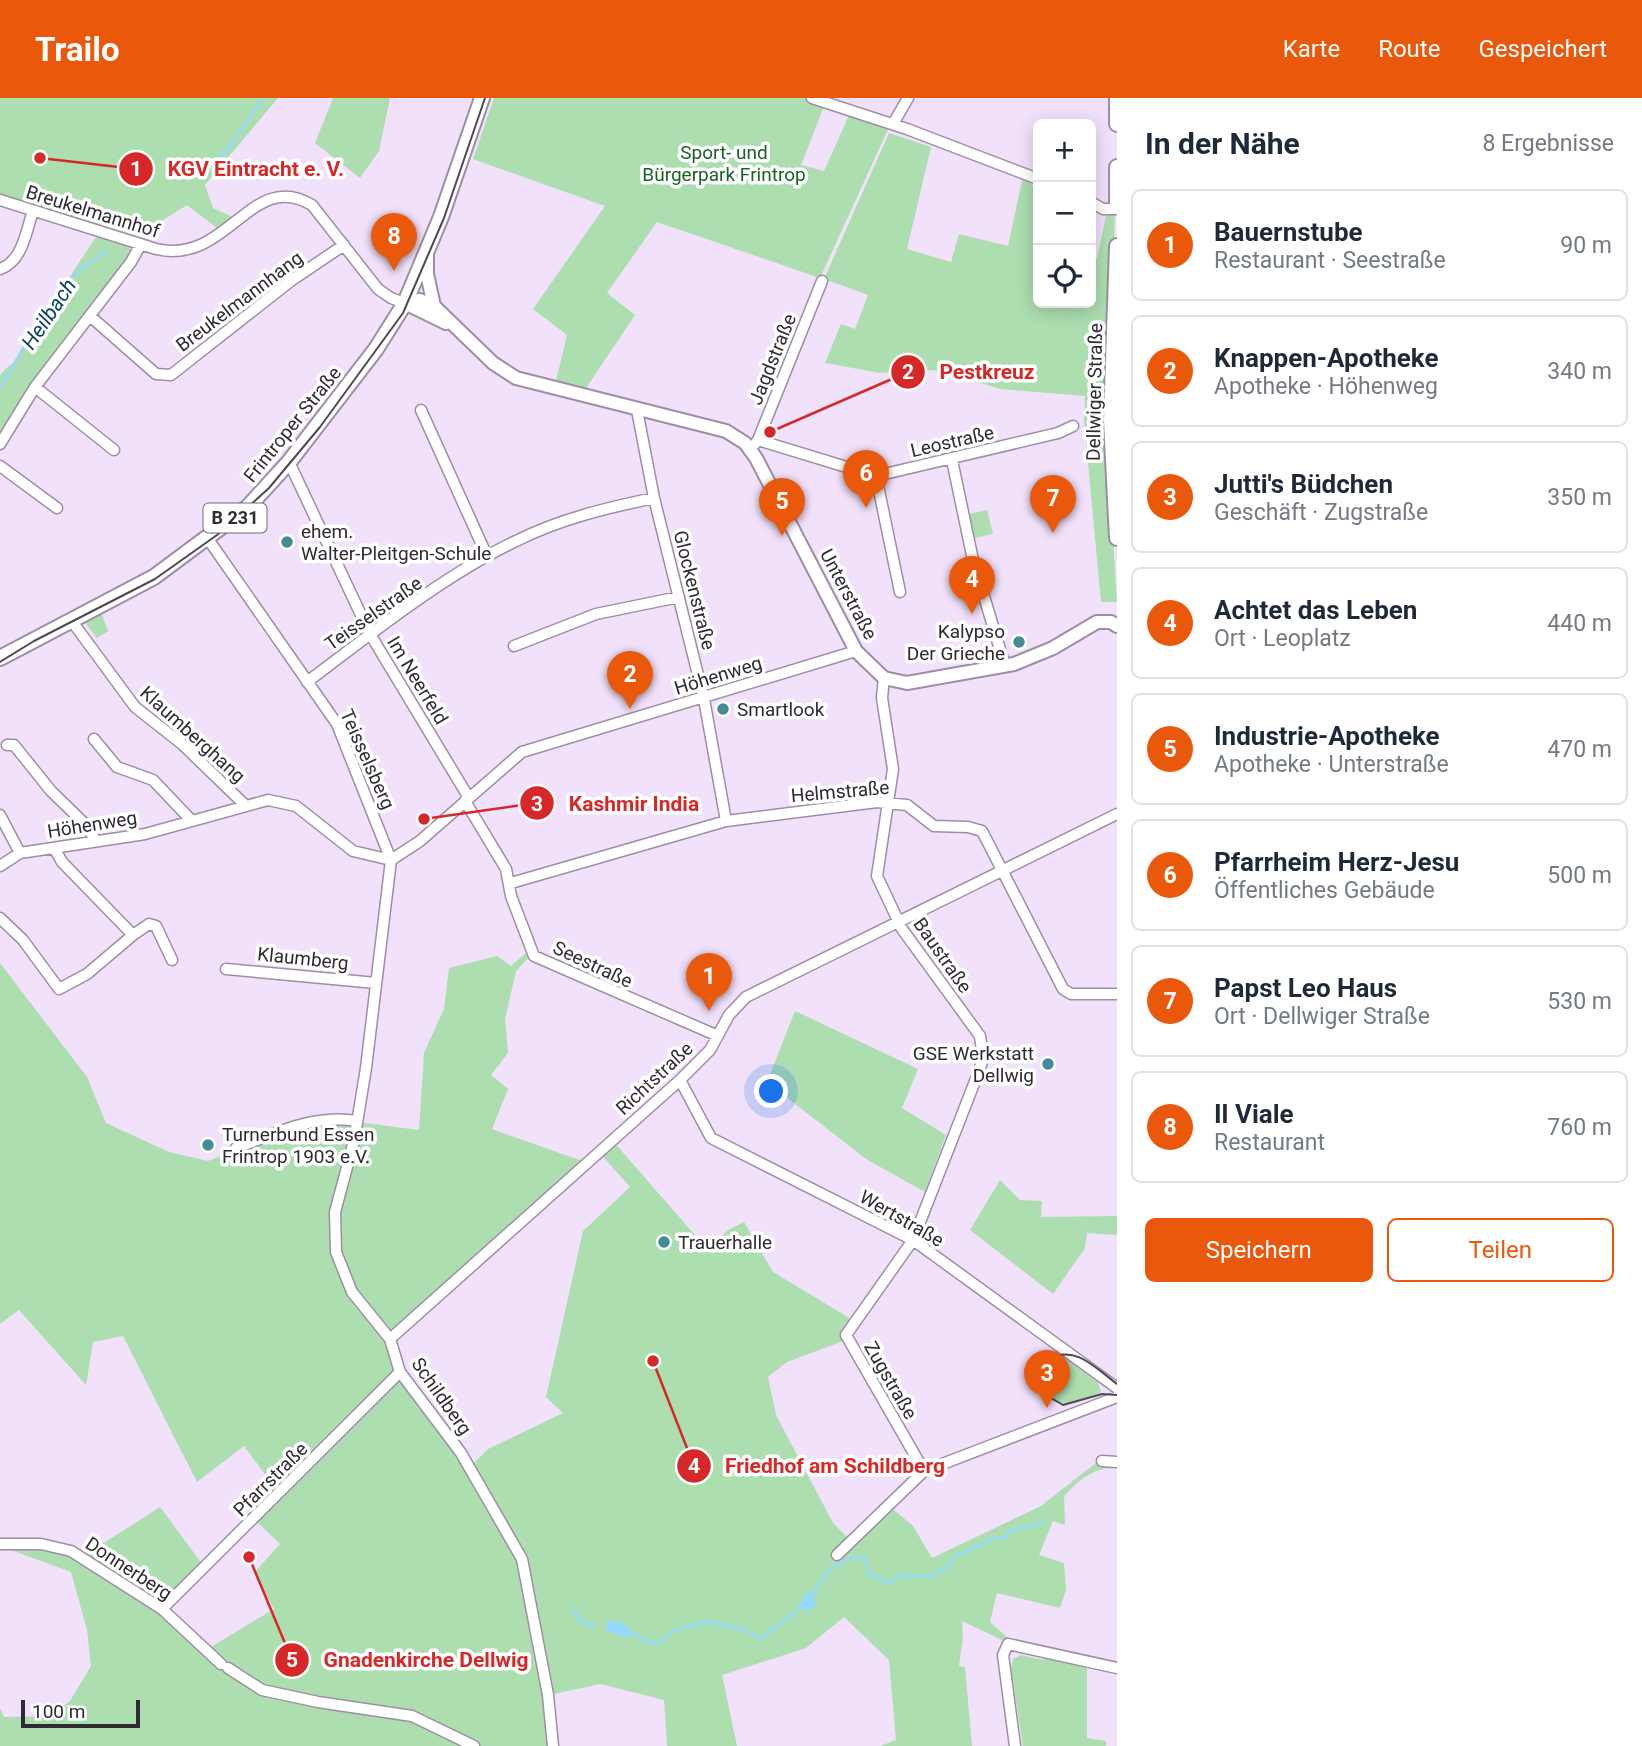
<!DOCTYPE html>
<html lang="de">
<meta charset="utf-8">
<style>
:root{--surface:#fff;--page:#f2f2f3;--text:#1f2937;--muted:#747a83;--line:#e0e1e3;--accent:#ea580c}
body{margin:0;font-family:Roboto,sans-serif;background:var(--page);color:var(--text)}
.controls{position:absolute;right:21px;top:21px;display:grid;overflow:hidden;border-radius:10px;box-shadow:0 4px 18px #0003}
.controls button{width:63px;height:63px;display:grid;place-items:center;padding:0;border:0;border-bottom:2px solid var(--line);background:var(--surface);color:var(--text);font:35px sans-serif}
.scale{position:absolute;left:21px;bottom:18px;width:119px;box-sizing:border-box;padding-left:7px;border:4px solid #302a33;border-top:0;font-size:19px;line-height:24px;white-space:nowrap;color:#302a33;-webkit-text-stroke:5px #fff;paint-order:stroke}
.you{position:absolute;left:772px;top:994px;width:24px;height:24px;margin:-18px;border:5px solid #fff;border-radius:50%;background:#1a73e8;box-shadow:0 0 0 10px #1a73e833}
.badge{display:grid;place-items:center;width:46px;height:46px;border-radius:50%;background:var(--accent);color:#fff;font-size:23px;font-weight:700}
.pin{position:absolute;translate:-50% -58px;filter:drop-shadow(0 2px 4px #0008)}
.pin::after{content:'';position:absolute;top:37px;width:24px;height:21px;background:inherit;clip-path:polygon(0 0,100% 0,50% 100%)}
.list{margin:0;padding:0;list-style:none}
h2{display:flex;justify-content:space-between;align-items:center;height:91px;margin:0;padding:0 28px;font-size:30px}
h2 small{font-size:23px;font-weight:400;color:var(--muted)}
.list li{display:grid;grid-template-columns:46px 1fr auto;gap:21px;align-items:center;box-sizing:border-box;height:112px;margin:0 14px 14px;padding:0 14px;border:2px solid var(--line);border-radius:10px}
.list b{display:block;font-size:26px;white-space:nowrap}
.list p{margin:0;font-size:23px;white-space:nowrap;color:var(--muted)}
.list em{font-size:23px;font-style:normal;color:var(--muted)}
.actions{display:flex;gap:14px;padding:21px 28px}
.actions a{flex:1;padding:16px 0;border:2px solid var(--accent);border-radius:10px;text-align:center;font-size:24px;color:var(--accent)}
.actions .main{background:var(--accent);color:#fff}
.icon{flex:none;width:38px;height:38px;fill:none;stroke:currentColor;stroke-width:2;stroke-linecap:round;stroke-linejoin:round}
.map{position:relative;flex:none;width:1117px;height:1648px;overflow:hidden}
header{display:flex;align-items:center;gap:42px;box-sizing:border-box;height:98px;padding:0 35px;background:var(--accent);color:#fff}
header strong{font-size:33px}
nav{display:flex;gap:38px;margin-inline-start:auto;font-size:24px}
main{display:flex}
aside{flex:1;background:var(--surface)}
.map>svg:first-child{display:block}
.green{fill:#addeb0}
.water{fill:#94dafd}
.lines{fill:none;stroke-linecap:round;stroke-linejoin:round}
.stream{stroke:#94dafd;stroke-width:2.5}
.minor-casing{stroke:#9e8ea5;stroke-width:13}
.tertiary-casing{stroke:#9e8ea5;stroke-width:16}
.secondary-casing{stroke:#9e8ea5;stroke-width:18}
.primary-casing{stroke:#9e8ea5;stroke-width:18}
.minor{stroke:#fff;stroke-width:10}
.tertiary{stroke:#fff;stroke-width:12}
.secondary{stroke:#fff;stroke-width:14}
.primary{stroke:#fff;stroke-width:14}
.tram{stroke:#4f4853;stroke-width:2}
.poi-dot{fill:#458a97;stroke:#fff;stroke-width:2.5}
.labels{text-anchor:middle;stroke-width:7;stroke-linejoin:round;paint-order:stroke}
.shield{fill:#fff;stroke:#6e6a70;stroke-width:2}
.shield-label{font-size:18px;font-weight:bold;fill:#302a33}
.park-label{font-size:19px;fill:#196125;stroke:#fff}
.street-label{font-size:19px;fill:#302a33;stroke:#fff}
.poi-label{font-size:19px;fill:#302a33;stroke:#fff;text-anchor:start}
.water-label{font-size:21px;font-style:italic;fill:#07445c;stroke:#fff}
.leader{fill:none;stroke:#d62828;stroke-width:2.5}
.callout-dot{fill:#d62828;stroke:#fff;stroke-width:2.5}
.mark-label{font-size:21px;text-anchor:middle;font-weight:bold;fill:#fff}
.callout-label{font-size:21px;text-anchor:middle;font-weight:bold;fill:#d62828;stroke:#fff;stroke-width:7;stroke-linejoin:round;paint-order:stroke}
</style>
<header>
<strong>Trailo</strong>
<nav><a>Karte</a><a>Route</a><a>Gespeichert</a></nav>
</header>
<main>
<div class="map">
<svg width="1117" height="1648" viewBox="0 0 1117 1648">
<rect width="100%" height="100%" fill="#f2e1fa"/>
<!-- green -->
<path class="green" d="M0,0h278l-73,87 8,23 24,11 -16,12 -34,-26 -49,31 -138,-41z
M333,0h57l-11,53 -19,27 -45,-35z
M494,0h313l18,6 -24,61 23,6 26,-58 40,12 -70,153 -163,-56 -50,71 28,22 -51,76 -29,-6 12,-50 -34,-26 72,-103 -132,-47z
M889,35l42,14 -24,102 44,13 8,-28 49,12 15,-70 11,11 4,-4v120h53v-44h6l10,-48 8,2 -7,245 9,144h-16l-17,-182 1,-24 -84,-7 -68,-19 -53,3 -55,-10 16,-39 14,5 13,-34 -44,-16z
M100,133l40,13c-47,63 -98,121 -140,188v-56c4,-8 11,-10 16,-16 12,-17 6,-31 29,-46z
M987,412l6,24 -18,4 -6,-24z
M101,514l7,19 -11,7 -13,-17z
M527,854l5,2 -16,17 -11,48 3,34 -17,22 17,14 -16,40 93,33 -201,177 18,33 -124,120 -34,-46 -47,36 -74,-146 -30,6 -7,43 -67,-75 -19,14v-361l87,114 19,46 63,29 39,9 97,-39 37,-2 77,10 5,-77 20,-44 5,-41 48,-12 14,10z
M795,913l123,58 -16,39 44,27 -21,57 -59,-33 -99,-77z
M612,1042l96,110 20,-20 16,-8 29,50 83,50 -13,19 -56,21 -19,15 8,38 57,108 14,14 -6,10 47,-42 25,21 19,32 109,-52 56,-44 20,1v5c-23,-1 -37,11 -53,28l1,29 -12,-4 -14,34 25,8 2,27 -6,18 -63,-15 -7,29 18,16 -2,4 -44,-21 1,16 -4,29 6,1 7,79h-92l16,-6 -7,-80 -45,-43 -38,31 -84,27 15,71h-70l-3,-46 -64,-16 -51,11 3,51h-76l-78,-32 74,32h-472v-38l4,9 46,-1 20,-15 21,-35 -4,-36 -16,-58 -63,-23 33,-1 28,8 92,54 53,51 49,28 -57,-39 68,-41 -20,-36 26,-29 -25,-24 148,-146 69,91 16,-16 75,-36 -17,-16 37,-166 47,-44 -31,-35z
M1000,1082l20,20 22,1 -1,16 76,-1v19l-30,-2 -2,15 -32,46 -83,-64z
M1061,1257l37,28 3,9c-9,4 -27,13 -37,12 -28,-3 -26,-40 -3,-49z
M160,1409l43,58 -42,42 -79,-50z
M1021,1557l22,5 2,-4 42,12v70l19,3v5h-83l-12,-77 2,-10z"/>
<!-- water -->
<path class="water" d="M807,1494l7,-1 2,13 -7,7 -8,-2 -1,-5z
M613,1522l10,3 8,8 -3,7 -22,-7 1,-9z"/>
<g class="lines">
<!-- stream -->
<path class="stream" d="M208,69l19,-17 36,-52
M0,290c27,-45 60,-114 108,-137
M814,1495c10,-20 26,-36 50,-36l6,18 19,8 13,-8 28,2 16,-9 10,-12 41,-19 8,1 5,-8 35,-7
M573,1511l9,14 14,3
M630,1534l19,11h10l15,-13 33,-8 32,6 23,10 41,-33"/>
<defs>
<path id="minor" d="M812,0l95,31 131,50
M893,26l15,-26
M0,102l156,49c72,17 95,-81 156,-44l66,84 13,9 14,5
M1091,104l12,7h14
M0,171c23,-8 26,-38 33,-58
M90,218l66,58 15,1 121,-95 52,-35
M35,289l79,63
M421,312l66,146
M637,312l17,88 50,201 22,122
M758,342l118,36 182,-43 15,-7
M0,346l35,-57 96,-125 10,-18
M754,347l4,-5 64,-159
M952,362l21,100 32,106
M289,364l81,172 99,164
M0,368l57,42
M876,378l24,116
M208,441l129,185 54,136 -25,208 -12,73 -19,71 1,40 16,40 38,47 10,33 61,81 61,106 26,136 5,51
M71,522l64,87 47,37 62,60
M514,548l82,-32 83,-17
M884,580l-2,20 11,71 -16,107 25,53 78,107 3,22 -4,13 -66,169 -67,95 78,136
M307,584c64,-48 137,-107 209,-141 44,-22 90,-33 138,-43
M94,641l23,28 36,13 39,41
M7,647h7l37,46 35,34 10,16
M465,703l41,68 5,27 23,60 184,80
M0,717l20,38
M54,750l8,14 71,73 16,-11 7,2 16,34
M0,768l20,-13 125,-19 123,-34 28,6 57,45 38,9 29,-19 102,-89 334,-101
M511,785l215,-62 151,-19 30,3 27,21 34,1 14,4 81,158 8,5h46
M0,820l23,22 36,49 28,-15 46,-39
M226,871l150,14
M680,982l31,58 202,102 204,148
M236,1050c40,-15 78,-34 121,-27
M390,1241l290,-259 30,-30 19,-35 17,-18 371,-183
M1102,1363l15,1
M0,1446h41l30,7 91,58 59,55
M837,1457l87,-84 193,-74
M162,1511l238,-237
M228,1570l34,22 56,12 94,14 62,30
M1015,1648l-12,-91 5,-11 109,24"/>
<path id="tertiary" d="M427,157v19l7,32
M405,205l15,-3 14,6 59,57 23,15 210,53 19,12 11,15 100,193 28,27 23,5 107,-19 39,-16 44,-26h14l6,4
M405,205l41,20"/>
<path id="secondary" d="M1117,0v26
M1117,69v37
M1117,148l-6,174 6,118"/>
<path id="primary" d="M0,560l154,-81 94,-70 41,-45 87,-113 29,-46 36,-86 41,-119"/>
</defs>
<!-- minor casing -->
<use href="#minor" class="minor-casing"/>
<!-- tertiary casing -->
<use href="#tertiary" class="tertiary-casing"/>
<!-- secondary casing -->
<use href="#secondary" class="secondary-casing"/>
<!-- primary casing -->
<use href="#primary" class="primary-casing"/>
<!-- minor -->
<use href="#minor" class="minor"/>
<!-- tertiary -->
<use href="#tertiary" class="tertiary"/>
<!-- secondary -->
<use href="#secondary" class="secondary"/>
<!-- primary -->
<use href="#primary" class="primary"/>
<!-- tram -->
<path class="tram" d="M0,564l34,-21 121,-62 62,-44 52,-47 51,-61 83,-114 41,-95 41,-120
M1117,1286c-20,-15 -43,-41 -68,-24l-8,17 5,18 17,10 39,-11 15,1"/>
</g>
<!-- markers -->
<g class="poi-dot">
<circle cx="287" cy="444" r="7"/>
<circle cx="1019" cy="544" r="7"/>
<circle cx="723" cy="611" r="7"/>
<circle cx="1048" cy="966" r="7"/>
<circle cx="208" cy="1047" r="7"/>
<circle cx="664" cy="1144" r="7"/>
</g>
<g class="labels">
<!-- shield labels -->
<rect class="shield" x="203.5" y="405.5" width="63" height="29" rx="5"/>
<g class="shield-label">
<text x="235" y="426">B 231</text>
</g>
<!-- park labels -->
<g class="park-label">
<text x="724" y="61">Sport- und<tspan x="724" dy="22">Bürgerpark Frintrop</tspan></text>
</g>
<!-- street labels -->
<g class="street-label">
<text transform="translate(93 113) rotate(17)" y="7">Breukelmannhof</text>
<text transform="translate(239 203) rotate(-37)" y="7">Breukelmannhang</text>
<text transform="translate(772 261) rotate(-68)" y="7">Jagdstraße</text>
<text transform="translate(1094 294) rotate(-89)" y="7">Dellwiger Straße</text>
<text transform="translate(292 326) rotate(-51)" y="7">Frintroper Straße</text>
<text transform="translate(952 343) rotate(-13)" y="7">Leostraße</text>
<text transform="translate(695 492) rotate(76)" y="7">Glockenstraße</text>
<text transform="translate(849 496) rotate(62)" y="7">Unterstraße</text>
<text transform="translate(373 515) rotate(-35)" y="7">Teisselstraße</text>
<text transform="translate(718 577) rotate(-17)" y="7">Höhenweg</text>
<text transform="translate(418 582) rotate(59)" y="7">Im Neerfeld</text>
<text transform="translate(193 636) rotate(42)" y="7">Klaumberghang</text>
<text transform="translate(368 661) rotate(66)" y="7">Teisselsberg</text>
<text transform="translate(840 693) rotate(-5)" y="7">Helmstraße</text>
<text transform="translate(92 726) rotate(-9)" y="7">Höhenweg</text>
<text transform="translate(943 857) rotate(55)" y="7">Baustraße</text>
<text transform="translate(303 860) rotate(6)" y="7">Klaumberg</text>
<text transform="translate(593 866) rotate(25)" y="7">Seestraße</text>
<text transform="translate(654 980) rotate(-43)" y="7">Richtstraße</text>
<text transform="translate(902 1120) rotate(30)" y="7">Wertstraße</text>
<text transform="translate(891 1282) rotate(60)" y="7">Zugstraße</text>
<text transform="translate(442 1298) rotate(55)" y="7">Schildberg</text>
<text transform="translate(270 1381) rotate(-45)" y="7">Pfarrstraße</text>
<text transform="translate(129 1470) rotate(33)" y="7">Donnerberg</text>
</g>
<!-- poi labels -->
<g class="poi-label">
<text x="301" y="440">ehem.<tspan x="301" dy="22">Walter-Pleitgen-Schule</tspan></text>
<text x="1005" y="540" text-anchor="end">Kalypso<tspan x="1005" dy="22">Der Grieche</tspan></text>
<text x="737" y="618">Smartlook</text>
<text x="1034" y="962" text-anchor="end">GSE Werkstatt<tspan x="1034" dy="22">Dellwig</tspan></text>
<text x="222" y="1043">Turnerbund Essen<tspan x="222" dy="22">Frintrop 1903 e.V.</tspan></text>
<text x="678" y="1151">Trauerhalle</text>
</g>
<!-- water labels -->
<g class="water-label">
<text transform="translate(49 216) rotate(-56)" y="7">Heilbach</text>
</g>
</g>
<!-- callouts -->
<path class="leader" d="M40 60L136 71M770 334L908 274M424 721L537 705M653 1263L694 1368M249 1459L292 1562"/>
<g class="callout-dot">
<circle cx="40" cy="60" r="7"/>
<circle cx="770" cy="334" r="7"/>
<circle cx="424" cy="721" r="7"/>
<circle cx="653" cy="1263" r="7"/>
<circle cx="249" cy="1459" r="7"/>
<circle cx="136" cy="71" r="18"/>
<circle cx="908" cy="274" r="18"/>
<circle cx="537" cy="705" r="18"/>
<circle cx="694" cy="1368" r="18"/>
<circle cx="292" cy="1562" r="18"/>
</g>
<g class="mark-label">
<text x="136" y="78">1</text>
<text x="908" y="281">2</text>
<text x="537" y="713">3</text>
<text x="694" y="1375">4</text>
<text x="292" y="1569">5</text>
</g>
<g class="callout-label">
<text x="256" y="78">KGV Eintracht e. V.</text>
<text x="987" y="281">Pestkreuz</text>
<text x="634" y="713">Kashmir India</text>
<text x="835" y="1375">Friedhof am Schildberg</text>
<text x="426" y="1569">Gnadenkirche Dellwig</text>
</g>
</svg>
<div class="controls">
<button>+</button>
<button>−</button>
<button><svg class="icon" aria-label="locate" viewBox="0 0 24 24"><circle cx="12" cy="12" r="6"/><path d="M12 2v4M12 18v4M2 12h4M18 12h4"/></svg></button>
</div>
<div class="scale">100 m</div>
<div class="you"></div>
<div class="pin badge" style="left:709px;top:913px">1</div>
<div class="pin badge" style="left:630px;top:611px">2</div>
<div class="pin badge" style="left:1047px;top:1310px">3</div>
<div class="pin badge" style="left:972px;top:516px">4</div>
<div class="pin badge" style="left:782px;top:438px">5</div>
<div class="pin badge" style="left:866px;top:410px">6</div>
<div class="pin badge" style="left:1053px;top:435px">7</div>
<div class="pin badge" style="left:394px;top:173px">8</div>
</div>
<aside>
<h2>In der Nähe<small>8 Ergebnisse</small></h2>
<ul class="list">
<li><span class="badge">1</span><div><b>Bauernstube</b><p>Restaurant · Seestraße</p></div><em>90 m</em></li>
<li><span class="badge">2</span><div><b>Knappen-Apotheke</b><p>Apotheke · Höhenweg</p></div><em>340 m</em></li>
<li><span class="badge">3</span><div><b>Jutti's Büdchen</b><p>Geschäft · Zugstraße</p></div><em>350 m</em></li>
<li><span class="badge">4</span><div><b>Achtet das Leben</b><p>Ort · Leoplatz</p></div><em>440 m</em></li>
<li><span class="badge">5</span><div><b>Industrie-Apotheke</b><p>Apotheke · Unterstraße</p></div><em>470 m</em></li>
<li><span class="badge">6</span><div><b>Pfarrheim Herz-Jesu</b><p>Öffentliches Gebäude</p></div><em>500 m</em></li>
<li><span class="badge">7</span><div><b>Papst Leo Haus</b><p>Ort · Dellwiger Straße</p></div><em>530 m</em></li>
<li><span class="badge">8</span><div><b>Il Viale</b><p>Restaurant</p></div><em>760 m</em></li>
</ul>
<div class="actions"><a class="main">Speichern</a><a>Teilen</a></div>
</aside>
</main>
